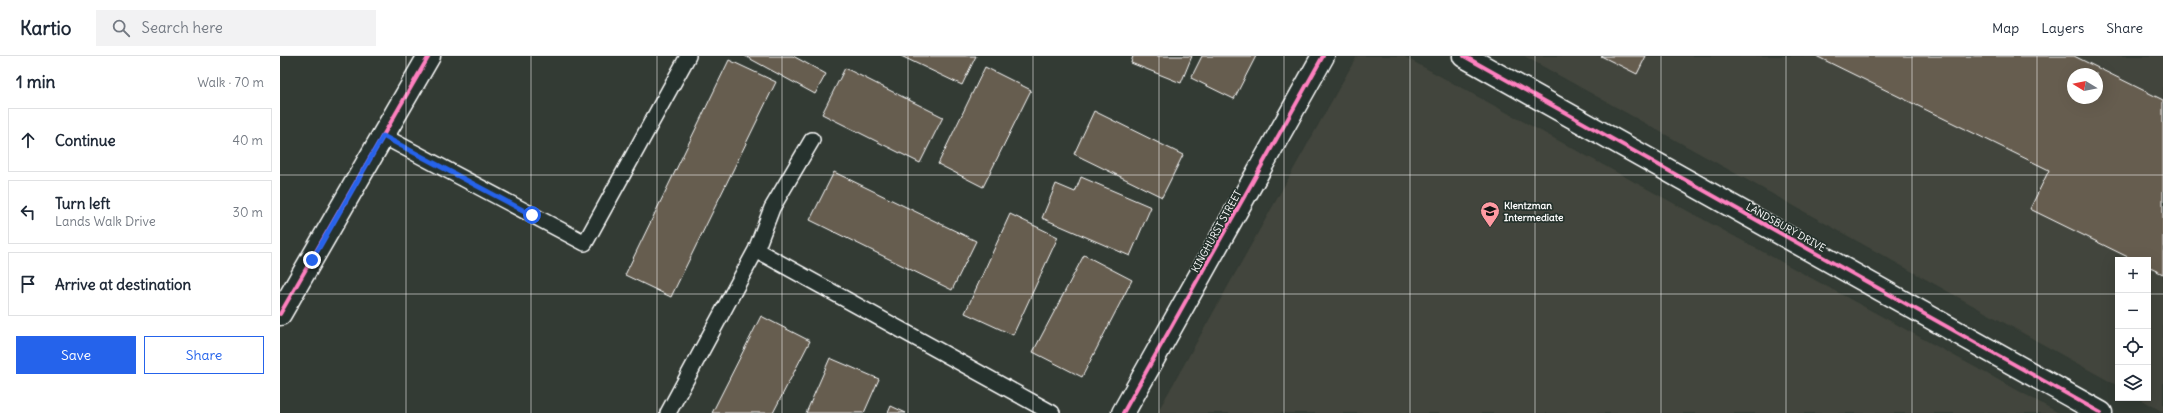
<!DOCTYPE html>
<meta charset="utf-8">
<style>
:root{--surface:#fff;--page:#f2f2f3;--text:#1f2937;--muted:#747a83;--line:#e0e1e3;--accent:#2563eb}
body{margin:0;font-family:Delius,sans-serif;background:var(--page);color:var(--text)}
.controls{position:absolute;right:12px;bottom:12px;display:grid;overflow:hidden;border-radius:0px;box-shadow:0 4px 16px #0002}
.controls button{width:36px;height:36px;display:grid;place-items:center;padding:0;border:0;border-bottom:1px solid var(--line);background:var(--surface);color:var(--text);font:20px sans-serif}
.compass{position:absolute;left:1787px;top:12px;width:36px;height:36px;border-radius:50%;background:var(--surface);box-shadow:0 4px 16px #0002;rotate:280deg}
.stop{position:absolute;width:12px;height:12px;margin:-9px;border:3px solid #2563eb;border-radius:50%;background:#fff}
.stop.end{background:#2563eb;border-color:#fff;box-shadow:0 1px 4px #0008}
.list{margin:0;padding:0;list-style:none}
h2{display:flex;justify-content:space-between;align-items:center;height:52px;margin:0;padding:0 16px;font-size:17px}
h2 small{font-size:13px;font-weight:400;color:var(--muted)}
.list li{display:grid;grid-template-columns:26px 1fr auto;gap:12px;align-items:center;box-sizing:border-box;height:64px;margin:0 8px 8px;padding:0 8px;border:1px solid var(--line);border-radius:0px}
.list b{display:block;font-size:15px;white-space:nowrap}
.list p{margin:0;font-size:13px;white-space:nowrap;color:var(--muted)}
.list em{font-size:13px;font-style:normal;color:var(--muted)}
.actions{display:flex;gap:8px;padding:12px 16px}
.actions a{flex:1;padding:9px 0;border:1px solid var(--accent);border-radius:0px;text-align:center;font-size:14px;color:var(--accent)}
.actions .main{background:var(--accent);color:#fff}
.icon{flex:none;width:22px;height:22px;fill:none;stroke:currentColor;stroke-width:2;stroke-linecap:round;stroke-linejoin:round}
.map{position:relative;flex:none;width:1883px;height:357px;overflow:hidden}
header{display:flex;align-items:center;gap:24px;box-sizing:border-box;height:56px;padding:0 20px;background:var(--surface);border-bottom:1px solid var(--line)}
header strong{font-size:19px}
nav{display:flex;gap:22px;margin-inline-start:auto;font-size:14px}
.search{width:280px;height:36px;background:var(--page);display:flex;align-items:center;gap:10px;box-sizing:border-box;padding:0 14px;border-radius:0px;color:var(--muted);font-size:15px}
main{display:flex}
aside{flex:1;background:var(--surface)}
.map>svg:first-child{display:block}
.built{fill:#42453c;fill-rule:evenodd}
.building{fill:#665d50;stroke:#fff;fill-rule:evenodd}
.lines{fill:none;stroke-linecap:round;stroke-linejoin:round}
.service-casing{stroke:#fff;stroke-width:18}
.minor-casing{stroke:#fff;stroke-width:25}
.service{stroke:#26332d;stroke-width:15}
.minor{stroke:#26332d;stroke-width:22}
.cycleway-casing{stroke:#26332d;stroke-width:6}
.cycleway{stroke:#ff80c0;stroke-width:4}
.route{stroke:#2563eb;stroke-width:5}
.grid{fill:none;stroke:#fff;stroke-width:1;stroke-opacity:0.55}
.labels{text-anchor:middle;stroke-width:3.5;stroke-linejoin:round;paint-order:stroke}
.poi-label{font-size:10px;font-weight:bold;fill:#fff;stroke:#26332d;text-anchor:start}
.street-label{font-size:10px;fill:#fff;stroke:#26332d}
</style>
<header>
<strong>Kartio</strong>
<div class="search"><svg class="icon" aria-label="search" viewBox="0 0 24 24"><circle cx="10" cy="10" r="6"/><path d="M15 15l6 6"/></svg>Search here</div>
<nav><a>Map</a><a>Layers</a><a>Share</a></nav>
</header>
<main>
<aside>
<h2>1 min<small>Walk · 70 m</small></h2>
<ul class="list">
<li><svg class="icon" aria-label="ahead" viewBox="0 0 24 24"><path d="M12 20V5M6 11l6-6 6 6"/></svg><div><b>Continue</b></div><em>40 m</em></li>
<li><svg class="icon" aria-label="left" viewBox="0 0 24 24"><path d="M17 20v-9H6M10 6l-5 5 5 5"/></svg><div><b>Turn left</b><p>Lands Walk Drive</p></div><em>30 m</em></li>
<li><svg class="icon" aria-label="arrive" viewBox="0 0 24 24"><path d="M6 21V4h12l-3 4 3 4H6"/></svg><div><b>Arrive at destination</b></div></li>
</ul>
<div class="actions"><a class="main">Save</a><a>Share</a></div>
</aside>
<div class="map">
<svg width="1883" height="357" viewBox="0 0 1883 357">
<rect width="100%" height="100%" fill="#333b34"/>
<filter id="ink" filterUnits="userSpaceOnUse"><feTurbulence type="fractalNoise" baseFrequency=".025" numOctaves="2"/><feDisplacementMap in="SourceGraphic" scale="8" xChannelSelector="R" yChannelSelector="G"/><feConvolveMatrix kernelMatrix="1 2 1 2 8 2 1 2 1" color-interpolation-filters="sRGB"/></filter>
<g filter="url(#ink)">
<!-- built -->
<path class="built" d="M1077,0h46l656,357h-902z
M1244,0h639v356l-24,-14h9v-138h-30v126zM1793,18h24v24h-24z"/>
<!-- building -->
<path class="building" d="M465,0h48l33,18 -11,20z
M621,0h75l-14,29z
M853,0h59l-11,27 -50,-20z
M922,0h54l-22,43 -43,-21z
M1321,0h45l-9,18z
M1536,0h258l89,44v174l-15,-7v-7h-14l-104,-51 19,-39zM1793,18h24v24h-24z
M449,4l47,22 -105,215 -46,-22z
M705,11l46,23 -48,97 -45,-23z
M565,12l98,49 -23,46 -98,-49z
M814,55l89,44 -21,42 -88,-43z
M554,116l142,69 -24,49 -142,-70z
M801,121l70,30 -21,49 -88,-38 14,-34 19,8z
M730,158l48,23 -45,98 -48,-22z
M804,199l48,25 -50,97 -49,-25z
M481,260l49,25 -37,72h-61z
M550,302l49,21 -15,34h-58z
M611,350l15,7h-18z"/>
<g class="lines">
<defs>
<path id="service" d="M103,80l202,107 103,-187
M476,194l16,-42 40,-68
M388,357l88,-163 296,163"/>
<path id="minor" d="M1184,0l637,357
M0,258l149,-258
M843,357l200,-357"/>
</defs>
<!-- service casing -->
<use href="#service" class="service-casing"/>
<!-- minor casing -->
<use href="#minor" class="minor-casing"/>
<!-- service -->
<use href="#service" class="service"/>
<!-- minor -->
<use href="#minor" class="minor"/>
<defs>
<path id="cycleway" d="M1184,0l637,357
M0,258l149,-258
M843,357l200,-357"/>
</defs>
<!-- cycleway casing -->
<use href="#cycleway" class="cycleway-casing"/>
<!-- cycleway -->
<use href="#cycleway" class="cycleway"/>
</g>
</g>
<g class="lines" filter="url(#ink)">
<!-- route -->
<path class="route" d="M32,204l71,-124 149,79"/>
</g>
<!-- grid -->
<path class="grid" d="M126,0v357M251,0v357M377,0v357M502,0v357M628,0v357M753,0v357M879,0v357M1004,0v357M1130,0v357M1255,0v357M1381,0v357M1506,0v357M1632,0v357M1757,0v357M0,119h1883M0,238h1838M1868,238h15"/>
<!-- icons -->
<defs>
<symbol id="school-pin" viewBox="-11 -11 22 30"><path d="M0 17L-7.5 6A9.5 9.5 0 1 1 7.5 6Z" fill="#ff9aa2" stroke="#26332d"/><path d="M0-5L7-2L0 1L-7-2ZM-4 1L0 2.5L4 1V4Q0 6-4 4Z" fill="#111"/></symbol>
</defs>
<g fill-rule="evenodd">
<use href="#school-pin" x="1199" y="144" width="22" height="30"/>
</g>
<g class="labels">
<!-- poi labels -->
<g class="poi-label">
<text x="1224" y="153">Klentzman<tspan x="1224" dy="12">Intermediate</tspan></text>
</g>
<!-- street labels -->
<g class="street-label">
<text transform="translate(1506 171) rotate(29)" y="4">LANDSBURY DRIVE</text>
<text transform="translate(936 175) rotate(-61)" y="4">KINGHURST STREET</text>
</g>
</g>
</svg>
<div class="controls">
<button>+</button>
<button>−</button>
<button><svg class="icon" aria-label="locate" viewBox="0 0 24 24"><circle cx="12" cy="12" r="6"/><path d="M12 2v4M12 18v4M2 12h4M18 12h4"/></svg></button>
<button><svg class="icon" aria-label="layers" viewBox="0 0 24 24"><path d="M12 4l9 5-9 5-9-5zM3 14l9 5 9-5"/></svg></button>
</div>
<svg class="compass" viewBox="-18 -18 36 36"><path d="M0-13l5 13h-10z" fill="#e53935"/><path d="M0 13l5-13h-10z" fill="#747a83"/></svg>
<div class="stop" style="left:252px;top:159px"></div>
<div class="stop end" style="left:32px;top:204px"></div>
</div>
</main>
